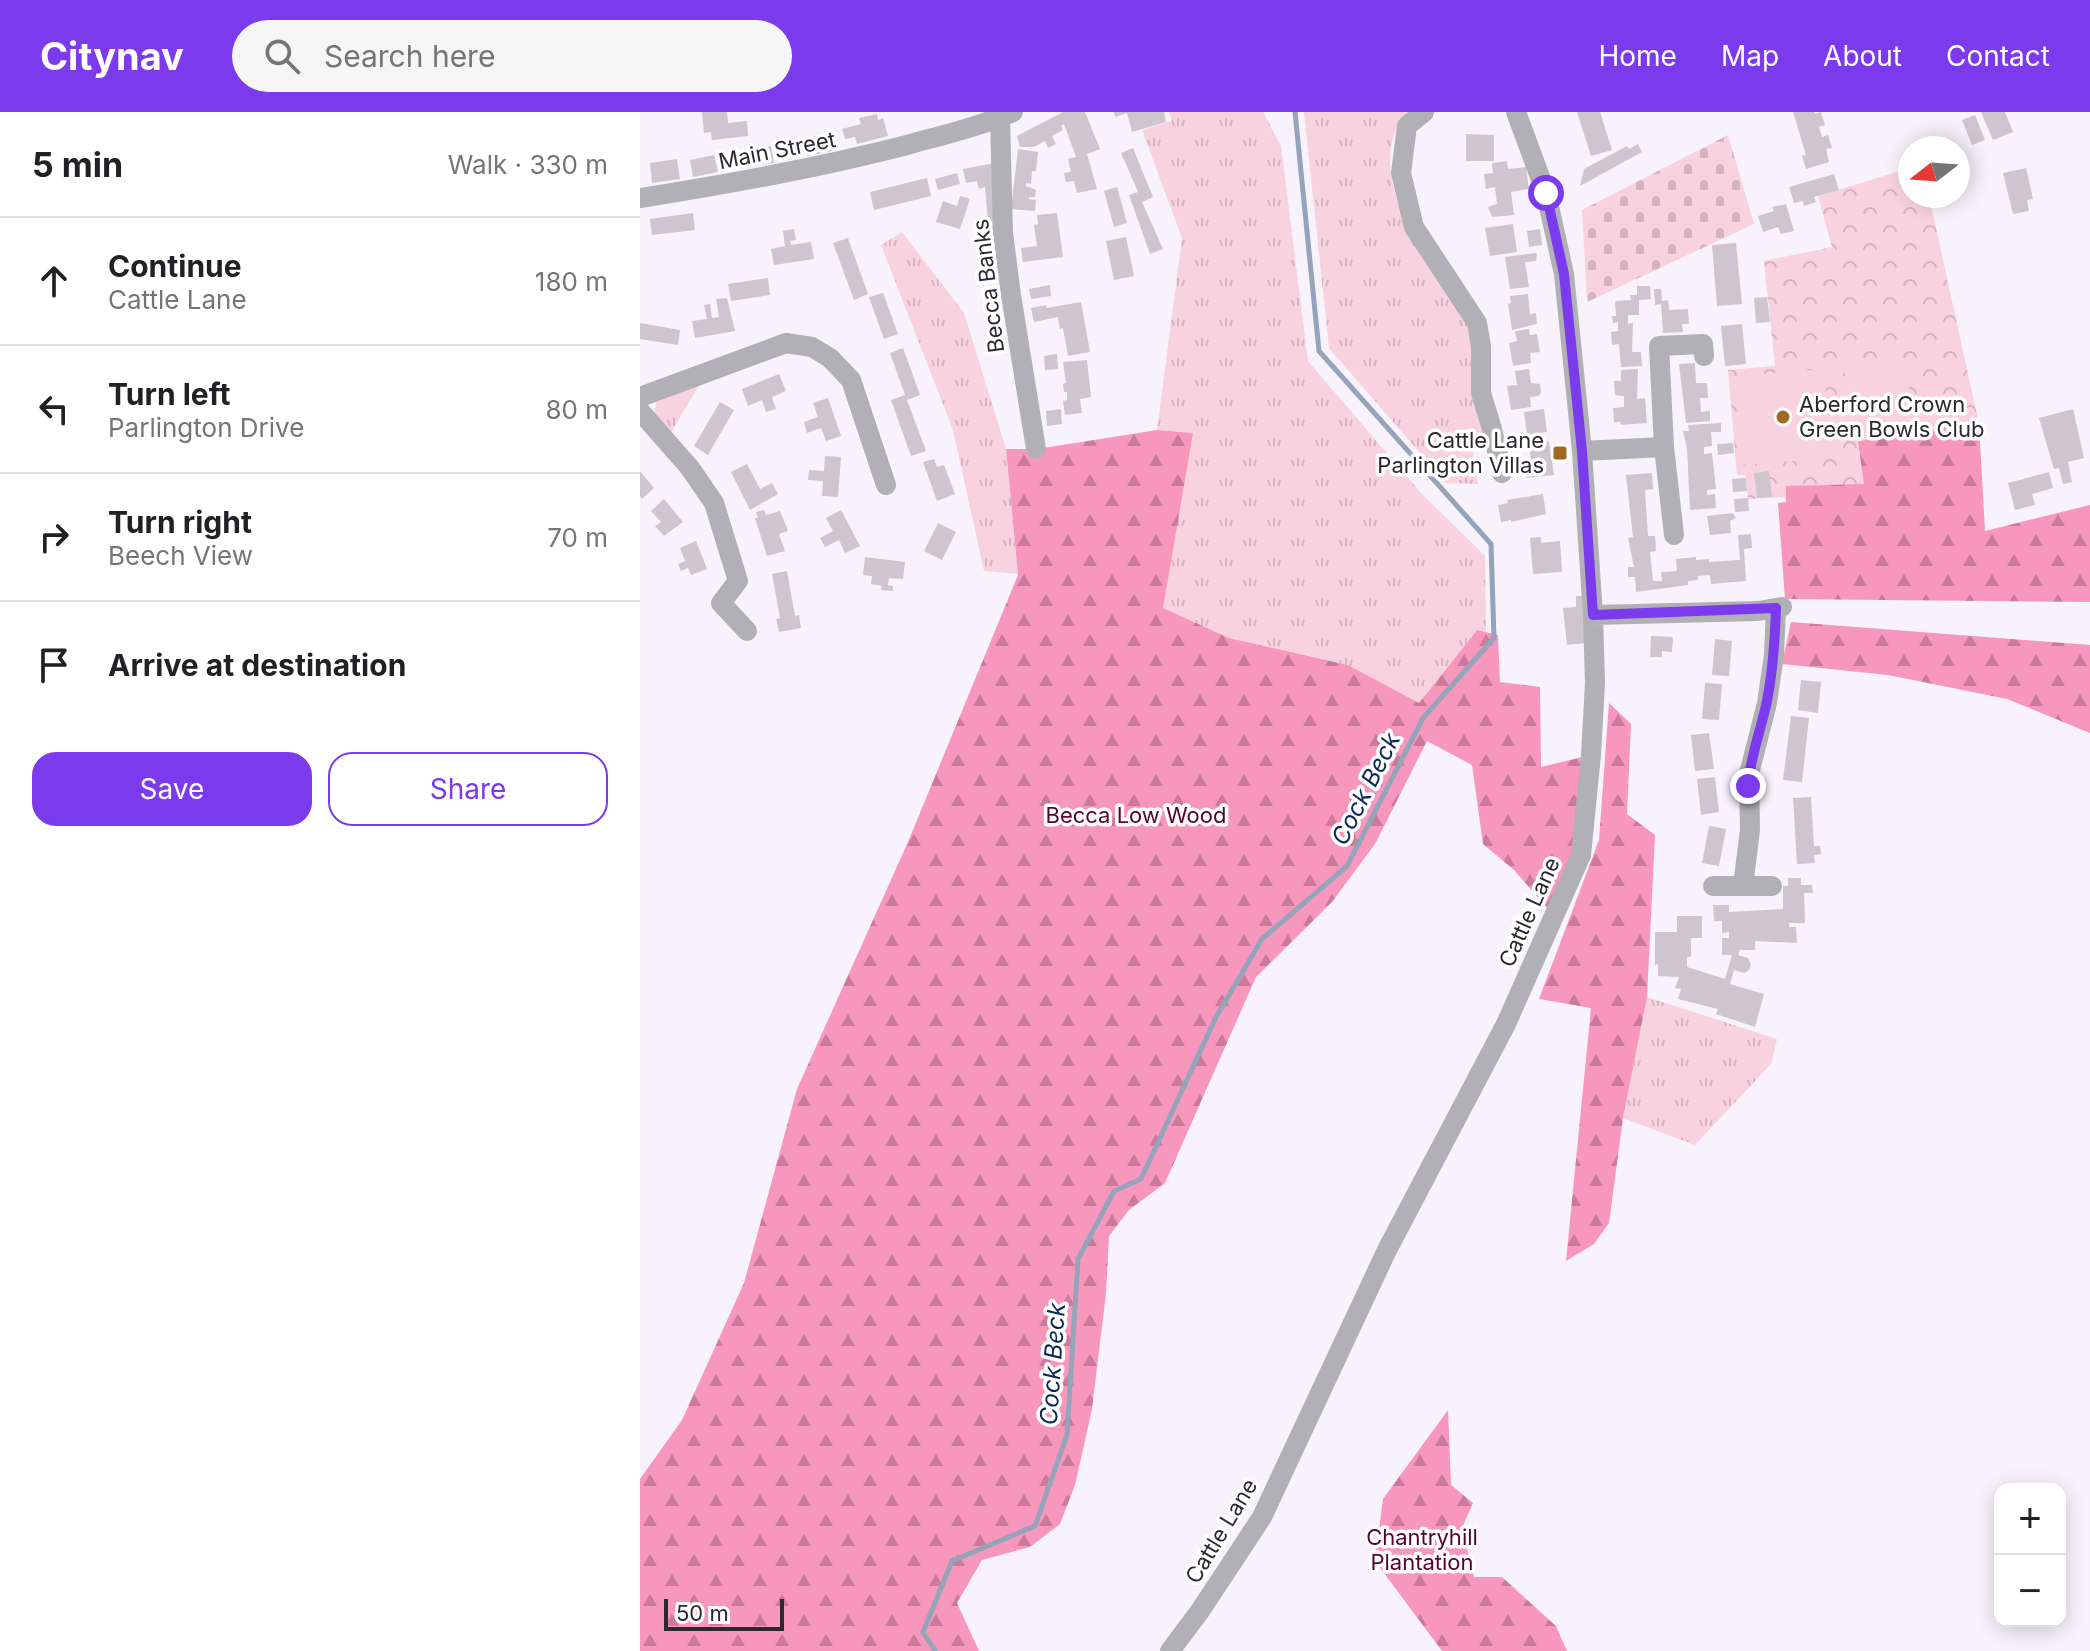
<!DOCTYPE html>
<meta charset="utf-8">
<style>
:root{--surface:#fff;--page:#f6f6f6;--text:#202124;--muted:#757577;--line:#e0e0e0;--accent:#7c3aed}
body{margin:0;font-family:Inter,sans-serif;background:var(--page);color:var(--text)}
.controls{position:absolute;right:24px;bottom:24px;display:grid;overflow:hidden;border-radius:16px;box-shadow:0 4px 20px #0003}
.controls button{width:72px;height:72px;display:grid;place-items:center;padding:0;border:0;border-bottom:2px solid var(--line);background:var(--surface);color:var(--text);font:40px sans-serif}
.compass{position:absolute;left:1258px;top:24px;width:72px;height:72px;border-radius:50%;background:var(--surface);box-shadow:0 4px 20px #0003;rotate:253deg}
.scale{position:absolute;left:24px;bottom:20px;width:120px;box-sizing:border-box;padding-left:8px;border:4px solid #2b292d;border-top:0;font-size:22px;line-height:28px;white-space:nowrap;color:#2b292d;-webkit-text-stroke:6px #fff;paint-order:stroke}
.stop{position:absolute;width:24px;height:24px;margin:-18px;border:6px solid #7c3aed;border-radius:50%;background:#fff}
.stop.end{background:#7c3aed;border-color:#fff;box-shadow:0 2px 8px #0008}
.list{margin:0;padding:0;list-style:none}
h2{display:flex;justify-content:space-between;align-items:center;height:104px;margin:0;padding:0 32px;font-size:34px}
h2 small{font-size:26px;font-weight:400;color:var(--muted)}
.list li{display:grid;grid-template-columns:52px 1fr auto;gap:24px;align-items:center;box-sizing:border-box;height:128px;padding:0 32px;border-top:2px solid var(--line)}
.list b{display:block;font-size:30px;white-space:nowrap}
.list p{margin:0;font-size:26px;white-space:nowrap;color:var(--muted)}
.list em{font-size:26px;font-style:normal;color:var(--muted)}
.actions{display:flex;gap:16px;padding:24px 32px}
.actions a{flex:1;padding:18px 0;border:2px solid var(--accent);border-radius:24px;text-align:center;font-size:28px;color:var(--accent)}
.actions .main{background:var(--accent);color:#fff}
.icon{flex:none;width:44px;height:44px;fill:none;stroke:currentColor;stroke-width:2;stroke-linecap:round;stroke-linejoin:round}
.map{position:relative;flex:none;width:1450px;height:1539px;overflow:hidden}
header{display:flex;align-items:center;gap:48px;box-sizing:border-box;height:112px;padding:0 40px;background:var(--accent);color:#fff}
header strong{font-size:38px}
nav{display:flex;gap:44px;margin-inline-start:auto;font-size:28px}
.search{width:560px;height:72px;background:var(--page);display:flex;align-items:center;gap:20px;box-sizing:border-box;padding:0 28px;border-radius:44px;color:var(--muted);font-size:30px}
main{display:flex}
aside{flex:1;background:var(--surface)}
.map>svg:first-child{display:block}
.grass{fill:url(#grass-tufts)}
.forest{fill:url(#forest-firs)}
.cemetery{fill:url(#cemetery-stones)}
.park{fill:url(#park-crowns)}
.pitch{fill:#f8d2df}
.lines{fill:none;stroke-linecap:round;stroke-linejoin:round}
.stream{stroke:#95a4bb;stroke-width:5}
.building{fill:#cfc5cd}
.minor{stroke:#b0b0b5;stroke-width:20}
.route{stroke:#7c3aed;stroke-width:10}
.poi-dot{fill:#9e6921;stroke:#fff;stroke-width:3}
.labels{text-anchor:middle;stroke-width:7;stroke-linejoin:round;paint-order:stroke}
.street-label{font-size:22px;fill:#2b292d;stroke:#fff}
.poi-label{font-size:22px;fill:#2b292d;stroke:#fff;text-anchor:start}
.park-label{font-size:22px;fill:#580030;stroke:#fff}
.water-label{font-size:24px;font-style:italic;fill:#092857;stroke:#fff}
</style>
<header>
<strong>Citynav</strong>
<div class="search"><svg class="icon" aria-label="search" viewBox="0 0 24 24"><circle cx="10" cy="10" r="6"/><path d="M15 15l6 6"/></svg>Search here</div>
<nav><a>Home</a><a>Map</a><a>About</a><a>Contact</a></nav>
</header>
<main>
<aside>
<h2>5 min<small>Walk · 330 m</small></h2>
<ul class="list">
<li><svg class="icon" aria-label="ahead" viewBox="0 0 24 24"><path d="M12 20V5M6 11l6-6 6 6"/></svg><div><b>Continue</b><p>Cattle Lane</p></div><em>180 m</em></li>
<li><svg class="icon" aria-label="left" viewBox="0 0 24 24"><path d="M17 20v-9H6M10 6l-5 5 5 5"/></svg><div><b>Turn left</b><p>Parlington Drive</p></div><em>80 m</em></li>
<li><svg class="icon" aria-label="right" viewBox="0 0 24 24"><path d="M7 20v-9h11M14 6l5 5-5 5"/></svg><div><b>Turn right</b><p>Beech View</p></div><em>70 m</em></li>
<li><svg class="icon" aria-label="arrive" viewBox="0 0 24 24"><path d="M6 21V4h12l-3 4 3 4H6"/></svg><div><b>Arrive at destination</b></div></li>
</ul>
<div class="actions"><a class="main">Save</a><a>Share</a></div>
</aside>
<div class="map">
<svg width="1450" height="1539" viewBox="0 0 1450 1539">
<defs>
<pattern id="grass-tufts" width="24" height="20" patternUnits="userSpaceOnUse" patternTransform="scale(2)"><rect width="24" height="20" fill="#f8d2df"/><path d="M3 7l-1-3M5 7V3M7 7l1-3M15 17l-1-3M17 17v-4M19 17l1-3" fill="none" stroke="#d5b4c0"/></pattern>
<pattern id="forest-firs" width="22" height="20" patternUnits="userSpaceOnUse" patternTransform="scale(2)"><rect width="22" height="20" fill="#f897bc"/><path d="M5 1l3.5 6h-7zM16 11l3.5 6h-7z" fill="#c97b99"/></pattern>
<pattern id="cemetery-stones" width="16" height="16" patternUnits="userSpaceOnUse" patternTransform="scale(2)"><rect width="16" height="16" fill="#f8d2df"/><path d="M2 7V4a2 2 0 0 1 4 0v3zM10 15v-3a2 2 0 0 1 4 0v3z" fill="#d5b4c0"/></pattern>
<pattern id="park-crowns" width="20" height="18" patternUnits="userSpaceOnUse" patternTransform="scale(2)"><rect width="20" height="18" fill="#f8d2df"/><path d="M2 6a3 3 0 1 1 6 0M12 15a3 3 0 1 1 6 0" fill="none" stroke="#d5b4c0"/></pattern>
</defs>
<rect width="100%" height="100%" fill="#f7f2fc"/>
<!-- grass -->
<path class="grass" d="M529,0h94l18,34 27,215 113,132 64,63 1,76 -9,-2 -58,73 -71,-38 -119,-27 -67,-30 30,-175 -35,-3 25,-192 -40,-108 30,-9z
M664,0h104c-53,59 24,155 56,207l7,16 19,107 -18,3 6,39 -32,-1 -117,-135z
M262,120l62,81 42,136 12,125 -34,-3 -31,-141 -72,-185z
M56,271l2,4 -29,49 -15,-23 3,-13z
M1007,885l130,42 -6,25 -76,81 -72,-27z"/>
<!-- forest -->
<path class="forest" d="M1339,312l6,107 105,-26v97l-305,-3 -7,-96 8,-1 -1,-16 72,-45z
M517,318l36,3 -30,175 66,30 119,27 71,38 58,-73 21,5 2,47 40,5 1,80 50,-12 -10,100 -27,61 -40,-46 -31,-26 -11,-79 -45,-24 -52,103 -43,58 -76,75 -91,206 -36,27 -20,26 -3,57 -14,116 -17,76 -15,39 -30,23 -48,13 -25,43 22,48h-339v-172l42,-59 62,-137 53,-194 111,-247 110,-267 -12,-126h31z
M1151,510l299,23v88l-83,-34 -119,-24 -106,-11z
M969,591l22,21 -4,90 28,21 -8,162 -24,121 -14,105 -15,21 -28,17 25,-253 -52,-9 60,-159z
M808,1298l3,75 22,18 -11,25 12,49h28l54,49 11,25h-125l-67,-90 8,-62z"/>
<!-- cemetery -->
<path class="cemetery" d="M1088,23l26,89 -167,78 -5,-92z"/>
<!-- park -->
<path class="park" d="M1270,56v28h19l50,228 -121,17 6,43 -78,2v11l-38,2 -2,-24h-9l-9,-105 47,-4 -11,-105 68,-14 -14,-51z"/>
<!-- pitch -->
<path class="pitch" d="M1264,247l10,63 -60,10 -10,-64z
M1184,257l7,89 -89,7 -8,-89z"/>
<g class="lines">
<!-- stream -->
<path class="stream" d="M295,1539l-12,-19 29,-71 83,-35 32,-91 11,-176 36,-68 27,-12 75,-162 46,-78 85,-73 76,-148 71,-80 -3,-94 -172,-193 -24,-239"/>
</g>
<!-- building -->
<path class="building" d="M62,0h25l1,11 19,-2 1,15 -36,4 -1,-8 -7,1z
M423,0h22l15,37 -13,5 10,35 -20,4 -3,-12 -8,1 -2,-9 7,-1 -3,-13 8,-2 -12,-33 -3,2 2,4 -11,6 4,8 -8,4 -3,-7 -11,6h-14l-3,-11z
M474,0h50l2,10 -34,10 -5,-19 -12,4z
M937,0h23l12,38 -21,6z
M1153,0h21l1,2 6,-2 4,13 -6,2 3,10 6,-2 4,13 -6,1 3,13 -23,7 -4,-13 4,-1z
M1341,0h24l8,20 -20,8z
M237,2l1,6 5,-2 5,18 -31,8 -2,-7 -10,2 -3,-10 19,-5 -2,-6z
M1335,3l10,25 -13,5 -10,-25z
M188,22l4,17 -25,5 -1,-5 -16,3 -2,-12z
M826,22l28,1v26h-28z
M998,32l4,8 -62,34 4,-17 43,-23 2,3z
M131,34l3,17 -25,4 -3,-16z
M493,36l20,49 -11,5 21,47 -13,5 -21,-59 9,-3 -17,-39z
M378,37l20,3 -2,19h-4l-1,13 -5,-1v3l10,4 -1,7h-6v2l7,1 -1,11 -24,-2z
M74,43l4,17 -25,5 -3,-17z
M37,47l3,20 -28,4 -2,-20z
M867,49l1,8 18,-2 3,22 -18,3 3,23 -22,2 -4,-10 9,-3 -2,-17 -9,2 -2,-15 9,-1 -1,-10z
M355,51l5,69h-11l-4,-45 -6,2 -2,-8 -11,2 -3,-14z
M1386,56l7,31 -6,1 2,11 -16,3 -10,-41z
M317,61l3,11 -22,6 -3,-11z
M1194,62l5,16 -25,7 2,5 -12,4 -1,-5 -9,2 -5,-16z
M287,66l4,18 -57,14 -4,-18z
M477,75l10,36 -13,4 -10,-36z
M320,84l10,3 -10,30 -24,-7 7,-21 14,5z
M1146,92l8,27 -13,3 -3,-7 -15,5 -5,-16 16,-5 -2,-4z
M53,101l2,17 -43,5 -2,-16z
M417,101l6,44 -40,5 -2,-14 16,-2 -3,-21 4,-1 -1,-9z
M873,112l4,28 -27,4 -5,-28z
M154,117l2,11 -6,1 1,4 20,-3 3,17 -40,6 -3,-16 14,-3 -2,-15z
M900,117l2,16 -13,2 -2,-16z
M486,125l8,39 -20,4 -8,-39z
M208,126l20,56 -14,6 -21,-57z
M1096,131l6,61 -25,2 -5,-61z
M895,141l2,1 -1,7 -11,1 4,25 -19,2 -5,-32z
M128,166l2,17 -39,6 -3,-17z
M410,173l1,11 -20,3 -2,-10z
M997,174h13l1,13 -12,1v15h-11v9l5,-1 -1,29h9l1,14 -21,1 -2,-23 -7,1 -1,-13 7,-1v-9l-5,1 -1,-7h4l-1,-15 16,-1 -1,-5h7z
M1014,177h7l1,12 6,-1 1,10 19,-1 1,15h-7l1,8 -20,1 -2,-29 -6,1z
M243,181l15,41 -14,5 -15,-42z
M888,182l2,20 6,-1 1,11 -25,6 -4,-26 3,-1 -1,-7z
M1127,185l3,25 -14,1 -2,-25z
M87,186l8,33 -40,7 -3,-17 15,-2 -3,-14 6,-1 2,14 7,-1 -3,-18z
M441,190l9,50 -22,4 -5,-28 -3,1 -2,-12 -24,5 -3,-14 15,-3 1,3z
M0,211l40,7 -2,15 -38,-6z
M1102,212l4,40 -21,2 -4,-40z
M889,217l1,6 7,-1 3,18 -10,1 1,10 -18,3 -4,-23 8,-2 -2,-10z
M263,236l17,47 -13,5 19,51 -15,5 -20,-56 14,-5 -15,-42z
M417,242l1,15 -13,1 -1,-14z
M447,248l4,37 -11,2 2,14 -17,2 -2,-14 4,-1v-8h-3l-1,-8 3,-1 -3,-21z
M1055,251l1,20h11l1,15h-8l1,14 9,-1v10l-24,2 -7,-59z
M889,257l2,14 9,1 1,9 -3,3 -8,1 1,10 -20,3 -4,-24 10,-1 -2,-14z
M998,257l-1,30 8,-1 2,25 -26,2 -1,-3h-6l-1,-14 11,-1v-11l-9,-1 -1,-14h7v-11z
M139,262l7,17 -14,6 4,12 -10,3 -4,-12 -14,6 -6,-17z
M188,286l13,38 -15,5 -5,-13 -14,5 -3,-11 14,-5 -5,-14z
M80,290l14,8 -26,45 -14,-9z
M421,297l1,15 -15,2 -1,-15z
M904,297l3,23 -20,3 -3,-23z
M1433,297l11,49 -16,4 4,20 -9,2 -4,-16 -5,1 -15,-51z
M1081,311v9h-10l1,14 -8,1v7l8,-1 4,36 -9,1v5l8,-1 1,14 -26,2 -3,-62 -4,-17h6l-1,-6z
M909,329l5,34 -27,3 -2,-10 7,-1 -3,-23z
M1093,331l1,10 -16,2 -1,-11z
M185,344l16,1 -3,40 -16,-1 1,-15 -15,-1 1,-10 15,1z
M294,347l3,8 7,-2 11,29 -18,7 -14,-39z
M107,352l13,25 12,-6 6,11 -28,16 -19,-38z
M0,359l14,17 -12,11 -2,-3z
M1129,359l3,26 -15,1 -3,-25z
M1409,360l4,16 -21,6 3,11 -20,5 -7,-27z
M1012,361l1,16 -8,1 3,46h7l1,15 -6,1 3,29h9l-1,-9 16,-1 -1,-12 20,-2v3l13,-1v3l31,-2 -2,-25 13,-1 1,14 -8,1 2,32 -35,3 -1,-9 -12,1v4l-10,1v4l-52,7 -1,-15h-7v-10h6l-6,-29 5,-1 -7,-62z
M1106,366l1,13 -14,1 -1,-13z
M903,382l3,20 -35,8v-2l-10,2 -3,-17 10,-2 -1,-3z
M1108,386l1,13 -14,1 -1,-13z
M24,387l19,23 -19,14 -9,-10 6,-4 -10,-11z
M124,398l2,5 14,-4 8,20 -9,3 6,17 -18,5 -12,-38h3l-2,-6z
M201,398l19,36 -15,7 -6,-13 -14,7 -5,-9 13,-7 -7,-13z
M1093,401l3,5 -6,3 1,12 -21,2 -3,-19z
M298,411l18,9 -14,28 -18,-9z
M901,425v6l19,-2 2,31 -29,2 -3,-36z
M56,429l11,28 -16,6 -3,-7 -7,3 -3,-7 7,-3 -5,-13z
M225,445l40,5 -2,17 -14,-1 -1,7 5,1v5l-12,-1 1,-4 -11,-2 1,-8 -9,-1z
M147,459l8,45 4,-1 2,13 -22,4 -3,-13 4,-1 -8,-44z
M936,484h8l1,47 -18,2 -4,-37 13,-1z
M1011,524l22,1 -1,15 -10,-1v6h-12z
M1075,527l17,2 -3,35 -17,-1z
M1161,568l20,2 -3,31 -20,-3z
M1065,571l17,1 -3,36 -17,-1z
M1151,604l18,2 -7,64 -19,-2z
M1069,621l5,36 -19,2 -4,-36z
M1075,665l4,35 -18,3 -4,-36z
M1171,685l3,49h6l1,8 -7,1 1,8 -18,1 -4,-66z
M1069,714l17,3 -7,37 -17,-3z
M1148,766h13v7h11l1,8h-9l1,30h-16v4h7l1,16 -42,-2v9h-15l-2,5 10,3 3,6 -2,6 -5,3 -10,-3 -4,14 34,10 -9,33 -39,-13 2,-5 -40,-10 3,-10 -6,-1 4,-11 -21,-1v-12l-3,1v-33h22v-16h25v22h-11v19h-4v10l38,12 7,-24h-10v-17h7v-6l-7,1v-12h-8l-1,-16h16v7l54,-3v-23h5z"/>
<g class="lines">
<!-- minor -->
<path class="minor" d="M784,0l-17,14 -6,47 13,54 63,96 4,23v47l11,36 10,44
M360,6l3,115 8,62 25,154
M0,86c90,-14 178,-30 267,-53 36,-10 71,-18 106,-33
M0,285l146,-54 26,4 18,11 21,22 35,105
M0,299l50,57 24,35 24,78 -17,22 26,28
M942,339l82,-4
M1034,423l-10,-88 -5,-101 44,-2 1,12
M953,503l165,-4 24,-4
M1073,774h59
M1103,774l7,-56 -1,-56 18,-71 7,-48 2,-47
M530,1539l30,-40 62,-94 125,-267 119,-226 75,-169 10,-100 4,-72 -2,-68 -11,-164 -18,-177 -18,-81 -30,-81"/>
</g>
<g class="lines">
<!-- route -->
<path class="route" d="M906,81l18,81 18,177 11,164 183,-7c-1,32 -3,62 -9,93 -6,29 -17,56 -19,85"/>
</g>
<!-- markers -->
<g class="poi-dot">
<circle cx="1143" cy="305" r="8"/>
<rect x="912" y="333" width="16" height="16" rx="4"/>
</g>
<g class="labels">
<!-- street labels -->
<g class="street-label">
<text transform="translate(137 38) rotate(-11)" y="8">Main Street</text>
<text transform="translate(348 174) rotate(-97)" y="8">Becca Banks</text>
<text transform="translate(889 800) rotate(-66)" y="8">Cattle Lane</text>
<text transform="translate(581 1419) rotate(-59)" y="8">Cattle Lane</text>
</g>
<!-- poi labels -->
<g class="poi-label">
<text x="1159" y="300">Aberford Crown<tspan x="1159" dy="25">Green Bowls Club</tspan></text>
<text x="904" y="336" text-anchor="end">Cattle Lane<tspan x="904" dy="25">Parlington Villas</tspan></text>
</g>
<!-- park labels -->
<g class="park-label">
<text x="496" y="711">Becca Low Wood</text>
<text x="782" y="1433">Chantryhill<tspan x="782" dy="25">Plantation</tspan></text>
</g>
<!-- water labels -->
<g class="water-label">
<text transform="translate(726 677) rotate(-63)" y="8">Cock Beck</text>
<text transform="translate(413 1252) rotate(-86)" y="8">Cock Beck</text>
</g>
</g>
</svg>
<div class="controls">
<button>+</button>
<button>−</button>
</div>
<svg class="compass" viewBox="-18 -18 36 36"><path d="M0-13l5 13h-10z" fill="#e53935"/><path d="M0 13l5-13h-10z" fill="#757577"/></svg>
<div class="scale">50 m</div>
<div class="stop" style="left:906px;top:81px"></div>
<div class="stop end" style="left:1108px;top:674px"></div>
</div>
</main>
